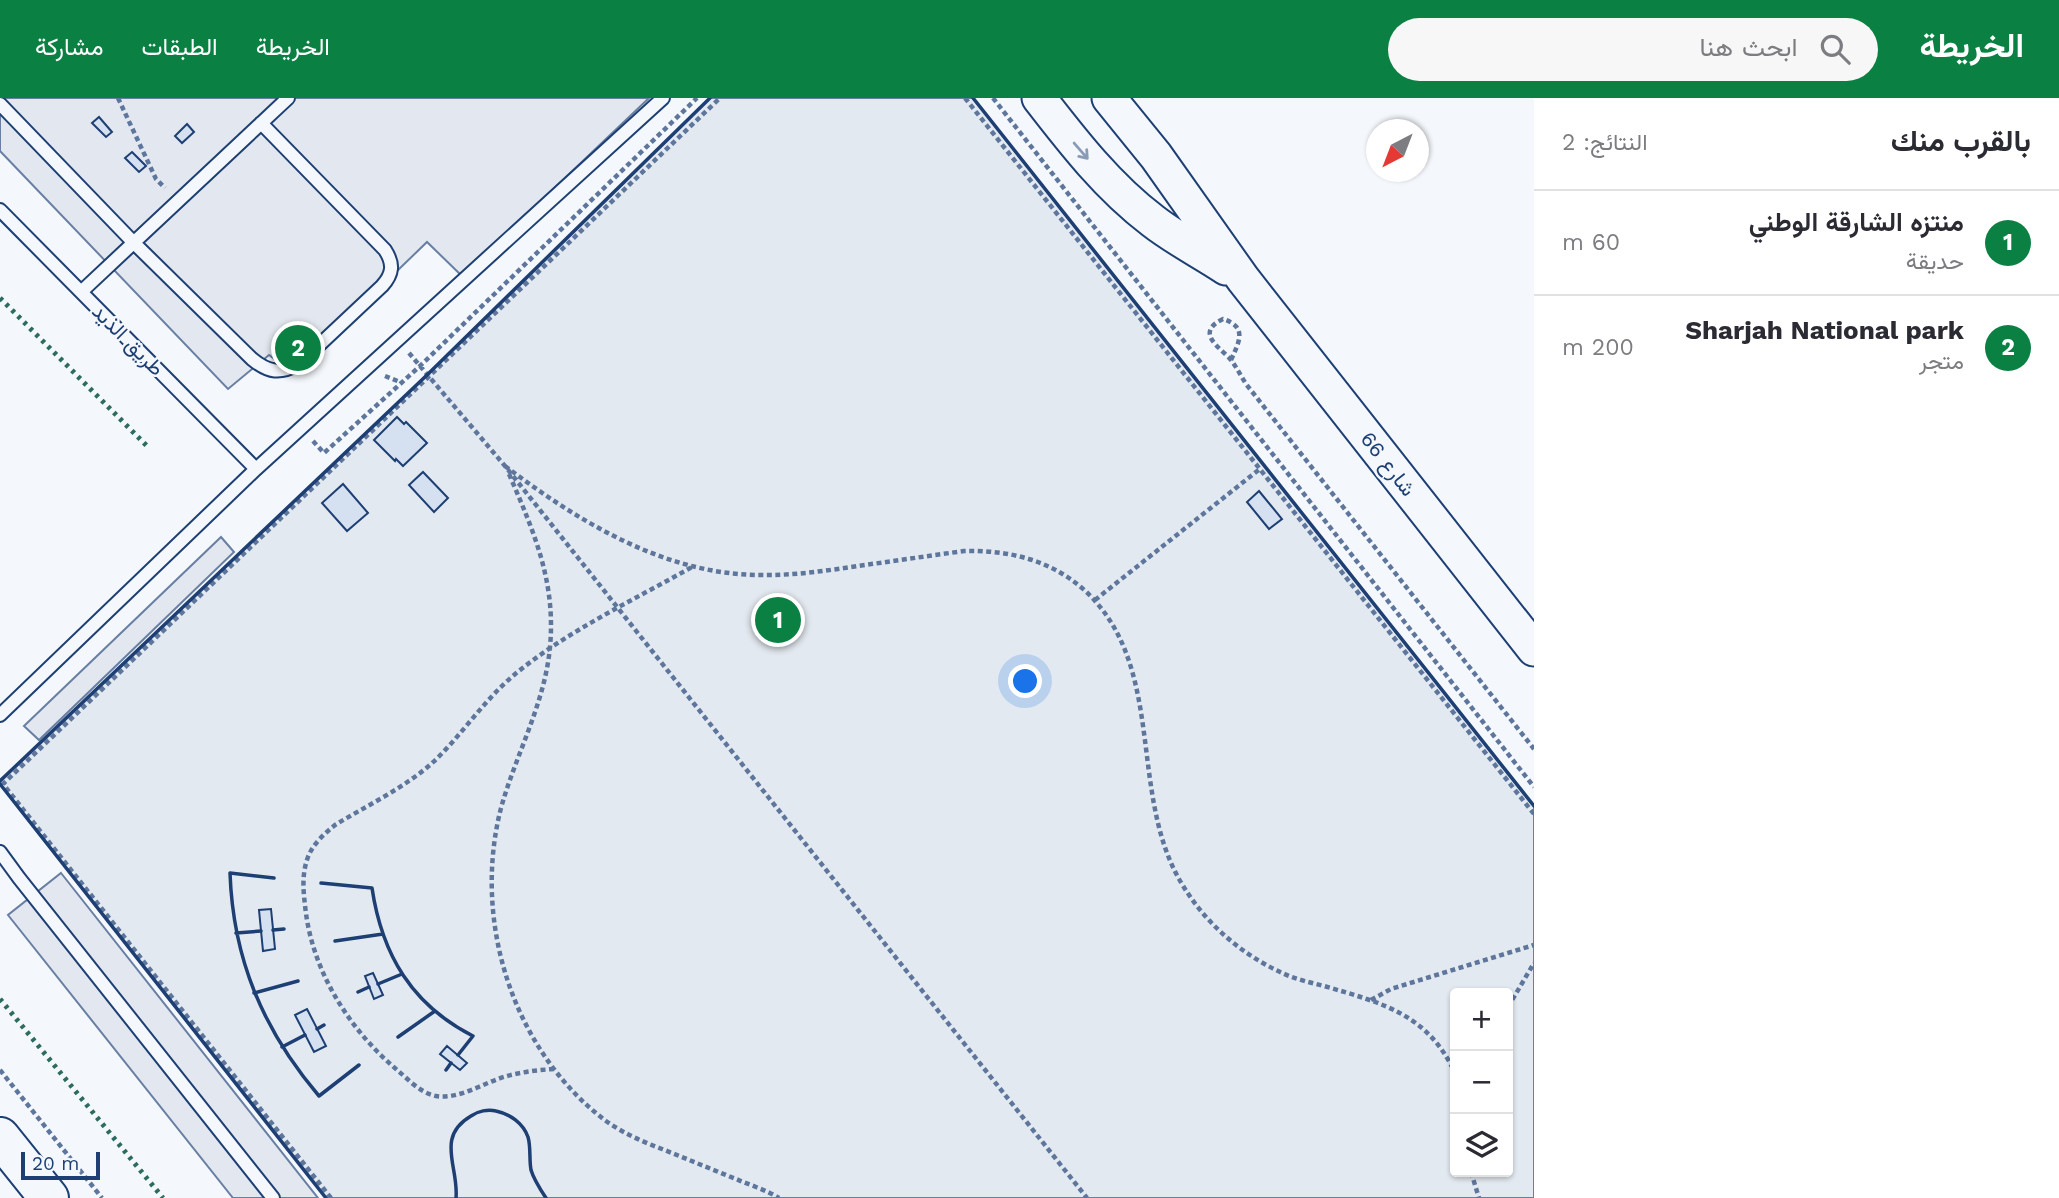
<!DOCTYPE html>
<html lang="ar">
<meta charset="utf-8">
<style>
:root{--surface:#fff;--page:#f7f7f7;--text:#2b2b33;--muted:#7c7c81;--line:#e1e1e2;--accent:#0b8043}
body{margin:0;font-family:"Work Sans",Vazirmatn,sans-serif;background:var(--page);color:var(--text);direction:rtl}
.controls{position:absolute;right:21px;bottom:21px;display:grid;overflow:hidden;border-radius:7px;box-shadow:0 2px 5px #0004}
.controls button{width:63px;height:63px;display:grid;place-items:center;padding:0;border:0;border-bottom:2px solid var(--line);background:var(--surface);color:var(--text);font:35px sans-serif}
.compass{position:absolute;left:1366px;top:21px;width:63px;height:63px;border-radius:50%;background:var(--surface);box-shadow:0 2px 5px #0004;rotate:222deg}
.scale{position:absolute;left:21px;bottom:18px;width:79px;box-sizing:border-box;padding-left:7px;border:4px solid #1d3f73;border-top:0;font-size:19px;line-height:24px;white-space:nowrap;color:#1d3f73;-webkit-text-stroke:5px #f4f7fb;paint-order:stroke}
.you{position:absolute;left:1026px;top:584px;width:24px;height:24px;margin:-18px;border:5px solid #fff;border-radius:50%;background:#1a73e8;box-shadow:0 0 0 10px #1a73e833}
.badge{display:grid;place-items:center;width:46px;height:46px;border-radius:50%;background:var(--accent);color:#fff;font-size:23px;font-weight:700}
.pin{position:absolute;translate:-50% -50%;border:4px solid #fff;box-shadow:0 2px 7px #0006}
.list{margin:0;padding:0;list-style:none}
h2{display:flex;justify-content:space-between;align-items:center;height:91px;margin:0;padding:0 28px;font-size:30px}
h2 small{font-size:23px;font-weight:400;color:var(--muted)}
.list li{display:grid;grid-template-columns:46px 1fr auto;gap:21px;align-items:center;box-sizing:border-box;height:105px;padding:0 28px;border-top:2px solid var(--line)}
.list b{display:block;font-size:26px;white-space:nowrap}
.list p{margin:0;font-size:23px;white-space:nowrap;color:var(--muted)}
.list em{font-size:23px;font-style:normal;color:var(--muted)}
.icon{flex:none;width:38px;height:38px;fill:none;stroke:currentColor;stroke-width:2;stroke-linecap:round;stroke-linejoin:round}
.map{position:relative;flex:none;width:1534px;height:1100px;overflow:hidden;direction:ltr}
header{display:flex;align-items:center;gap:42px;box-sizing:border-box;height:98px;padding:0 35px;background:var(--accent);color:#fff}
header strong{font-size:33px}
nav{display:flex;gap:38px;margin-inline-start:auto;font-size:24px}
.search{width:490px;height:63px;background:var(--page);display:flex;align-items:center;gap:18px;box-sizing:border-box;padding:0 24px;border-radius:38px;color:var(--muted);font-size:26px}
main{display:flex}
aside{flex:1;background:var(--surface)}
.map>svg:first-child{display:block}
.green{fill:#e3e9f0;stroke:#687fa3;stroke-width:2;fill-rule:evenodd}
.parking{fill:#e3e8f0;stroke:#687fa3;stroke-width:2}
.building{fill:#d5e0f0;stroke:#1d3f73;stroke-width:2}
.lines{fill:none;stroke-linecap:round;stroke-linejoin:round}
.lane-casing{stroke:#1d3f73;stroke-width:16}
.secondary-casing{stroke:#1d3f73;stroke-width:37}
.highway-casing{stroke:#1d3f73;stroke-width:42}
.path{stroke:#5e769c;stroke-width:4.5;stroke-dasharray:5 3.5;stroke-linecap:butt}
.lane{stroke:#f4f7fb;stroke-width:12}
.secondary{stroke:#f4f7fb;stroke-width:33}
.highway{stroke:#f4f7fb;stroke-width:38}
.hedge{stroke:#2c6c60;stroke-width:5;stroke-dasharray:3.5 5;stroke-linecap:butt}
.wall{stroke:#1d3f73;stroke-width:3.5}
.oneway{stroke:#889bb7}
.labels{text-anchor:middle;stroke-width:5;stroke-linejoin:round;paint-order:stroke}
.street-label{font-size:21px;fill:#1d3f73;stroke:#f4f7fb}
</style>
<header>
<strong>الخريطة</strong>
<div class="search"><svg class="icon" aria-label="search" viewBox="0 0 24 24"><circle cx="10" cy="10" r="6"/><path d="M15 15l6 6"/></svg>ابحث هنا</div>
<nav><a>الخريطة</a><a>الطبقات</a><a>مشاركة</a></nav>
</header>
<main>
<aside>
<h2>بالقرب منك<small>النتائج: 2</small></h2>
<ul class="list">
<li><span class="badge">1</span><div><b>منتزه الشارقة الوطني</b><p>حديقة</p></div><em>60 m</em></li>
<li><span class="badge">2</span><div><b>Sharjah National park</b><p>متجر</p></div><em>200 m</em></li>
</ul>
</aside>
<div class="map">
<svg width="1534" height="1100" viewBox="0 0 1534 1100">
<rect width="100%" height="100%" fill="#f4f7fb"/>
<!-- green -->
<path class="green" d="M710,0h263l561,708v392h-1208l-326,-414v-3l427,-406zM1455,895h53v179h-53z"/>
<!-- parking -->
<path class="parking" d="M0,0h649l-187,178 -35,-34 -124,120 -10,3 -12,-1 -12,-9 -41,34 -228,-238z
M221,439l13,15 -195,188 -15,-14z
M61,775l257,325h-85l-225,-283z"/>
<!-- building -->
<path class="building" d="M99,19l13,15 -6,5 -14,-14z
M187,26l7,8 -12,11 -7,-7z
M132,54l14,14 -7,6 -14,-14z
M397,319l7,7 2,-2 21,21 -24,23 -7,-7 -1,2 -21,-21z
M423,374l25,26 -14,14 -25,-27z
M343,386l25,29 -21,18 -25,-28z
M1259,393l23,28 -13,10 -22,-27z
M271,811l4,40 -12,2 -4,-41z
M373,875l10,22 -9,4 -9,-23z
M307,911l19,37 -12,6 -19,-37z
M447,948l20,17 -7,7 -20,-16z"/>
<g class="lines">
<defs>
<path id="lane" d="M0,6l134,139 118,116c17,14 28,15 47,5l83,-78c11,-12 12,-22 3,-36l-124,-127
M0,112l256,259
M81,194l207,-194
M0,617l256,-246 407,-371
M0,754l19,26 254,320"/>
<path id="secondary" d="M1039,0c34,44 69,89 114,123 23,18 49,31 73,47
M1109,0l47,58 87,123 291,370"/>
<path id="highway" d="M0,1039l49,61"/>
</defs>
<!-- lane casing -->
<use href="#lane" class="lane-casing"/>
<!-- secondary casing -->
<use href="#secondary" class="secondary-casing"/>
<!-- highway casing -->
<use href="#highway" class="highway-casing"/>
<!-- path -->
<path class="path" d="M118,0l38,81 9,9
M965,0l569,716
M993,0l541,689
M409,255l96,113 582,732
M1231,262c8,-18 17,-33 -8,-41 -29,14 -3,28 8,41 6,8 10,16 15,24l288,365
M385,278l15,6
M313,343l11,12 96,-87 277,-268
M505,368c73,55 157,107 251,109 35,1 68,-4 102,-9 35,-5 70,-10 106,-15 43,-1 84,8 118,37 85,75 46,200 97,291 25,44 63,77 110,97 11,4 23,7 35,10 58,17 104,28 131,87
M509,376c25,58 47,108 41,173 -5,56 -34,107 -49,161 -29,112 11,242 105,313 17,12 37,21 56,28 25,10 49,20 74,30 14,6 30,11 43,19
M1095,502l166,-132
M1371,902l20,-11 143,-44
M1508,909l26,-44
M554,971c-16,1 -32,3 -47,7 -22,6 -48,24 -71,20 -16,-3 -28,-17 -40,-27 -48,-41 -85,-100 -91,-164 -2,-16 -3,-32 3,-48 5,-13 16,-23 27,-32 31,-19 67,-36 95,-60 30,-27 52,-63 84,-90 53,-44 118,-74 178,-108
M0,972l102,128
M1471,1074l8,26
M331,1100l-328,-414 717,-686"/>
<!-- lane -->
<use href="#lane" class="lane"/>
<!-- secondary -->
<use href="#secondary" class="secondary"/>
<!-- highway -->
<use href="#highway" class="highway"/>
<!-- hedge -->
<path class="hedge" d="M0,200l149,150
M0,901l163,199"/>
<!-- wall -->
<path class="wall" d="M973,0l561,708
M0,683l427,-406 283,-277
M0,686l326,414
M274,780l-44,-5c3,86 33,157 89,223l40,-31
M321,785l51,5c10,67 40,117 101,148l-15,19
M273,832l11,-1
M236,835l25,-2
M335,843l48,-7
M378,886l24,-10
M358,894l11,-5
M254,895l44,-12
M317,931l7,-4
M398,939l37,-26
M282,949l23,-12
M446,972l5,-7
M456,1100c3,-31 -21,-61 15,-82 7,-5 17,-7 25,-5 14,3 27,12 32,26 3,10 1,22 3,33 3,10 9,19 15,28"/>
</g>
<!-- one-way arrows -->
<defs><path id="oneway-shaft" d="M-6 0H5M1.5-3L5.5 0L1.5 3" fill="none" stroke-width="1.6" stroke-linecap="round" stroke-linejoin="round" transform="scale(1.75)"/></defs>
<use class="oneway" href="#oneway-shaft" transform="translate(1081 53) rotate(49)"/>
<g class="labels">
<!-- street labels -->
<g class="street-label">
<text transform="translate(128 242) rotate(45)" y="7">طريق الذيد</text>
<text transform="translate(1388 366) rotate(52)" y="7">شارع 66</text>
</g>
</g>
</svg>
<div class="controls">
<button>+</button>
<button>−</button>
<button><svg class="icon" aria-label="layers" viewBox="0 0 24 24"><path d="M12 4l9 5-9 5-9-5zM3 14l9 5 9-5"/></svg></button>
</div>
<svg class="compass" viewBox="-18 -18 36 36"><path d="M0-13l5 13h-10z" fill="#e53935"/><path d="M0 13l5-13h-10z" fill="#7c7c81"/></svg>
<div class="scale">20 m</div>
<div class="you"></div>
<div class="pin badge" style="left:778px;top:522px">1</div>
<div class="pin badge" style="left:298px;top:250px">2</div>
</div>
</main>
